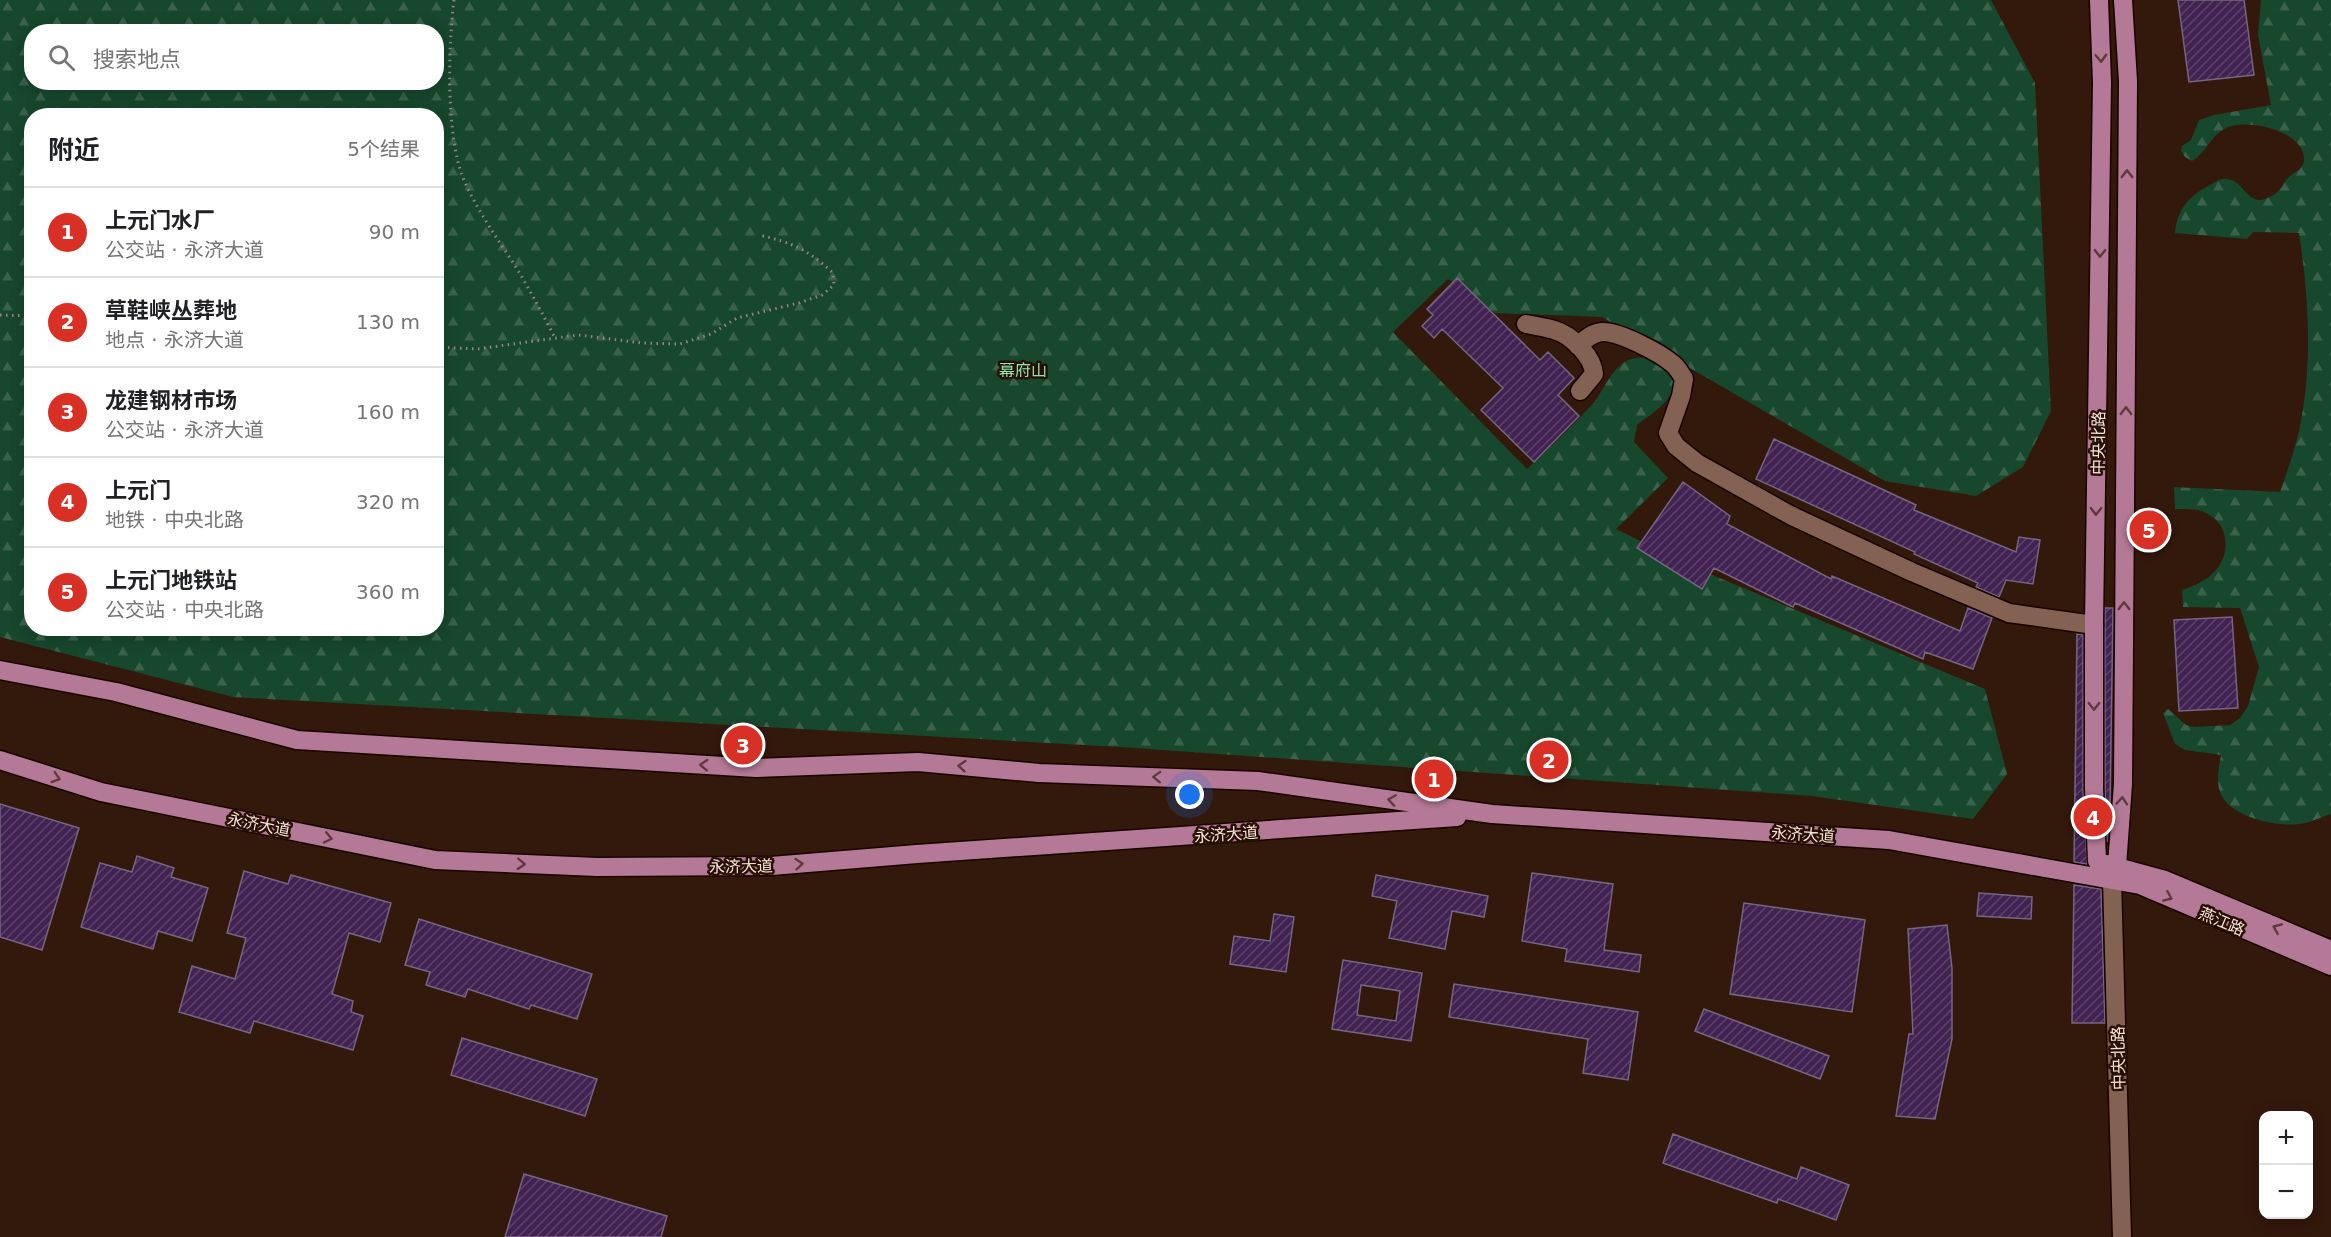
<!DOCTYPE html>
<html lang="zh">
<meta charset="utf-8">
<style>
:root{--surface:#fff;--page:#f2f2f2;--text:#202124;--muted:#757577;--line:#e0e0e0;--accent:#d93025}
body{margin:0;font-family:"DejaVu Sans","Noto Sans SC",sans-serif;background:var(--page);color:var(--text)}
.controls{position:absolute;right:18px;bottom:18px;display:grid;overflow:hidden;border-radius:12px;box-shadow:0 3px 15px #0003}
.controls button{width:54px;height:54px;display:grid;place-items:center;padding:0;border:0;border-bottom:2px solid var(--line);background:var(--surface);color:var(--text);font:30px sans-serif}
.you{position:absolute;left:1190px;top:795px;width:21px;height:21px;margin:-15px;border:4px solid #fff;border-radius:50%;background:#1a73e8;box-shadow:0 0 0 9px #1a73e833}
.badge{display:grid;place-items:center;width:39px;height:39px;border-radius:50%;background:var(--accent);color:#fff;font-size:20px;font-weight:700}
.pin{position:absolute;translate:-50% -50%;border:3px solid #fff;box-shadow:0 2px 6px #0006}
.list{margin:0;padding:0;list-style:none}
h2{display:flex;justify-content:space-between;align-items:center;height:78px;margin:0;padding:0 24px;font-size:26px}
h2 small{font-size:20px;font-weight:400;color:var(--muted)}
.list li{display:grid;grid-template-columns:39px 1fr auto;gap:18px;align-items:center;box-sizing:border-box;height:90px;padding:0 24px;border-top:2px solid var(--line)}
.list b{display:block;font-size:22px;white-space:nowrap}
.list p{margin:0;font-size:20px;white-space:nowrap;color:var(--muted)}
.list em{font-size:20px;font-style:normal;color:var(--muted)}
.icon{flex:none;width:33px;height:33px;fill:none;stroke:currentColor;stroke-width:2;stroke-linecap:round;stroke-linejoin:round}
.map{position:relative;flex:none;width:2331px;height:1237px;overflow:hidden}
.search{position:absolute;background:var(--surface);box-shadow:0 3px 15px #0003;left:24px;top:24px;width:420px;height:66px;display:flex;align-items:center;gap:15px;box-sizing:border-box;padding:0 21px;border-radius:24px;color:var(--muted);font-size:22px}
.panel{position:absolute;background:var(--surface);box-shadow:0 3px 15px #0003;left:24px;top:108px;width:420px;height:528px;border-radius:24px}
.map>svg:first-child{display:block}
.forest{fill:url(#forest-firs);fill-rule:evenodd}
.building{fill:url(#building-hatch);stroke:#766581;stroke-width:1.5;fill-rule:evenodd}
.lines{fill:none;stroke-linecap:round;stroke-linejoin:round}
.minor-casing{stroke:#190300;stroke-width:21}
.major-casing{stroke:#190300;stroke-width:21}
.path{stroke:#9b847a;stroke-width:3;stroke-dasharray:1.5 4.5;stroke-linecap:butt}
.minor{stroke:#836254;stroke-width:18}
.major{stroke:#b47996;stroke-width:18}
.oneway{stroke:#60393e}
.labels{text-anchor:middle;stroke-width:5;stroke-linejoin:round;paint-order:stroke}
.park-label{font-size:16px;fill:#89e4ad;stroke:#280f04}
.street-label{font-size:16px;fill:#f7e3db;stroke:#280f04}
</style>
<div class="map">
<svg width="2331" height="1237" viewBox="0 0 2331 1237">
<defs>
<pattern id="forest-firs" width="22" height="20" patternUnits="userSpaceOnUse" patternTransform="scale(1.5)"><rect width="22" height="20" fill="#17472d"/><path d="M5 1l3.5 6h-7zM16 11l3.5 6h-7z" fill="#3a614b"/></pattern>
<pattern id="building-hatch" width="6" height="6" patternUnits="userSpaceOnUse" patternTransform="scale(1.5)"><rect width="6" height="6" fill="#412252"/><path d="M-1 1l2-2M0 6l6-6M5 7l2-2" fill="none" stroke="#5d426a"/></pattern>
</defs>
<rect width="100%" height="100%" fill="#33180c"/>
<!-- forest -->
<path class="forest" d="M0,0h1991l44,83 16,328 -28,56 -47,29 -91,-15 -283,-164 -107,-4 -47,-34 -55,53 134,137c23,-22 47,-44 68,-68 9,-12 17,-32 31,-40 19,-10 54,4 46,29 -5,16 -23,25 -35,35l-3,17 34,36 -52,51 75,37 294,123 22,85 -34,45 -161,-23 -692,-49 -887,-50 -233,-60zM32,32h404v50h-404zM32,116h404v512h-404z
M2261,0h70v814c-10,3 -21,9 -32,10 -23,3 -70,-7 -79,-32 -4,-11 -1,-26 1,-37l-36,-5 -10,-6 -12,-31 5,-4 18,16 8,2 36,-2 10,-7 8,-12 11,-39 -19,-59 -57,-1 -1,-17c12,-4 24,-9 33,-19 16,-17 14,-46 -7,-57 -10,-6 -22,-5 -33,-5l-1,-22 106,5c7,-19 14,-41 19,-61 14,-65 10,-133 0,-198l-46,-1 -6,7 -72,-6c2,-24 14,-37 35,-48 5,-3 11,-7 17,-6 17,1 19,26 38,20 9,-3 15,-8 20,-17 5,-10 19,-10 19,-23 0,-29 -60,-42 -80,-30 -14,8 -18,24 -32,32l-7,-4 -4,-6 1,-5 9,-6 8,-20 15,-5 57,-10 -13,-70z"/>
<!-- building -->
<path class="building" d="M2178,0h66l10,75 -65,7z
M1457,278l83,82 8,-8 26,26 -16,17 21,21 -45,46 -53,-52 22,-22 -61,-59 -8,9 -12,-12 11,-11 -6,-6z
M1774,439l142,66 -2,5 102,42 3,-15 21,3 -7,44 -27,-4 -7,17 -23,-10 2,-4 -64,-29 1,-2 -159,-73z
M1683,482l47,34 -3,8 104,55 1,-3 128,55 8,-23 24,10 -19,51 -48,-17 -2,7 -128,-56 -2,4 -79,-39 -12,21 -65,-41z
M2105,608h8l-3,198 -3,36 -2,-54z
M2232,617l6,91 -59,3 -5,-91z
M2077,634l6,1v153l4,76 -13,-2z
M0,804l79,24 -37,122 -42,-13z
M137,856l37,12 -3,9 37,11 -16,53 -34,-10 -5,18 -72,-22 19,-64 32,9z
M244,871l44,13 3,-9 100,28 -11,39 -31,-9 -17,61 21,7 -2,11 12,4 -10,34 -99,-29 -4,12 -71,-21 13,-46 43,13 11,-41 -19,-5z
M1532,873l81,11 -9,66 37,5 -2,17 -74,-11 2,-12 -45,-8z
M1376,875l112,21 -4,21 -32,-6 -7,38 -56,-11 8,-37 -25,-5z
M2074,885l27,4 4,134h-33z
M1979,893l53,4 -1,22 -54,-3z
M1744,903l121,17 -13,92 -122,-18z
M1274,914l20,3 -8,55 -56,-8 4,-28 36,5z
M419,919l173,55 -15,45 -46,-14 -2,4 -61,-20 -3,8 -39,-12 4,-13 -25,-7z
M1947,925l5,43v71l-17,80 -39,-3 13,-82h4l-5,-105z
M1343,960l79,13 -11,68 -79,-12zM1361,985l39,6 -4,30 -39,-6z
M1454,984l184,28 -10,68 -45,-7 5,-34 -139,-22z
M1704,1009l125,47 -9,23 -125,-48z
M462,1038l135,41 -12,37 -134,-41z
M1673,1134l124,45 4,-12 48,18 -13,35 -58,-21 -1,4 -114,-40z
M524,1174l143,42 -6,21h-156z"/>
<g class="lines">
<defs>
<path id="minor" d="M1526,324c9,2 19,3 28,6 18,5 39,27 40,44l-14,17
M1578,346c7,-7 14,-13 24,-14 17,-1 58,21 71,32 5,4 8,10 11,15l-3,17 -13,37 8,13 21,17 93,52 122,57 97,41 85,12
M2112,880l10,357"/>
<path id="major" d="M2099,0l3,83 -8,540v165l3,73 15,19
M0,670l116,22 181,48 459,28 162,-6 121,11 219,8 234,33 397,26 251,45 191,81
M0,760l101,32 334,68 162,7 174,-1 146,-12 540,-37
M2106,864l59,16 166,70
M2112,880l5,-14 6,-82 5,-703 -5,-81"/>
</defs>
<!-- minor casing -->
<use href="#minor" class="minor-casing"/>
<!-- major casing -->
<use href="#major" class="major-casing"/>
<!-- path -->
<path class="path" d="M454,0c-6,48 -8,134 9,178 13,30 31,56 49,83 16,25 29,50 43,77
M0,315l32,1
M436,347l41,2 101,-14 64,8 38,1 31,-10 26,-16 62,-15 23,-8 12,-10 -1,-12c-26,-24 -40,-30 -74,-38"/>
<!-- minor -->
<use href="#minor" class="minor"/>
<!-- major -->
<use href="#major" class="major"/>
</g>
<!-- one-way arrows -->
<defs><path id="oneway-chevron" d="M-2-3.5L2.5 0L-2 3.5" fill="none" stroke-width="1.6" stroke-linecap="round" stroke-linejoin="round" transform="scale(1.5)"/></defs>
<g class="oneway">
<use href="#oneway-chevron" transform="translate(2101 58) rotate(88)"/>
<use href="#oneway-chevron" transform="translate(2127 174) rotate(-90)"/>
<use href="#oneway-chevron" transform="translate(2100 253) rotate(91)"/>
<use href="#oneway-chevron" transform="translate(2126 411) rotate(-90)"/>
<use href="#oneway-chevron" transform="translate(2096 511) rotate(91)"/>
<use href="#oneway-chevron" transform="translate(2124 606) rotate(-90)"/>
<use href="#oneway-chevron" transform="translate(2094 706) rotate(90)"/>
<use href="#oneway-chevron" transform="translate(704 765) rotate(-177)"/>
<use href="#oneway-chevron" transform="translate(962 766) rotate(-175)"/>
<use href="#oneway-chevron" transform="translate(1157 777) rotate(-178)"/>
<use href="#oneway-chevron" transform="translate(56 778) rotate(18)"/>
<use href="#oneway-chevron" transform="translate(1392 800) rotate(-172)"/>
<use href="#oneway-chevron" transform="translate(2122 801) rotate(-86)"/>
<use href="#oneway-chevron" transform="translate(328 838) rotate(12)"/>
<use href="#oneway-chevron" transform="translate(521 864) rotate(3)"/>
<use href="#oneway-chevron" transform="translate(799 864) rotate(-5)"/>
<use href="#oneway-chevron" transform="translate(2168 897) rotate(23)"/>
<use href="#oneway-chevron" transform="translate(2277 928) rotate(-157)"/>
</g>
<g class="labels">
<!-- park labels -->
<g class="park-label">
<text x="1023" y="376">幕府山</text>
</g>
<!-- street labels -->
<g class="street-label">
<text transform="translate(2098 443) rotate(-89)" y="6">中央北路</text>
<text transform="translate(259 824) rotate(11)" y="6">永济大道</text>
<text transform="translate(1226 834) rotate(-4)" y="6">永济大道</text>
<text transform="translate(1803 834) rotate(4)" y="6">永济大道</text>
<text transform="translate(741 866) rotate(-1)" y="6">永济大道</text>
<text transform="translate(2222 921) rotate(23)" y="6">燕江路</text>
<text transform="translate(2118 1058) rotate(-91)" y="6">中央北路</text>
</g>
</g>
</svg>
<div class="controls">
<button>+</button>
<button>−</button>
</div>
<div class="you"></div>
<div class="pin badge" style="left:1434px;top:779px">1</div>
<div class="pin badge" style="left:1549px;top:760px">2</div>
<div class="pin badge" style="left:743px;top:745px">3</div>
<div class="pin badge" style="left:2093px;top:817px">4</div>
<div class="pin badge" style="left:2149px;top:530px">5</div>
<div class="search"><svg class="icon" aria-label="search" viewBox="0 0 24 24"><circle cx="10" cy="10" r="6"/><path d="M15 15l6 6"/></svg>搜索地点</div>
<section class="panel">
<h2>附近<small>5个结果</small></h2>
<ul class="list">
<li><span class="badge">1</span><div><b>上元门水厂</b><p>公交站 · 永济大道</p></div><em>90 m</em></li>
<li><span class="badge">2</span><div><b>草鞋峡丛葬地</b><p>地点 · 永济大道</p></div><em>130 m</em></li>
<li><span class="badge">3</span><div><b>龙建钢材市场</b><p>公交站 · 永济大道</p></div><em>160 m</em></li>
<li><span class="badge">4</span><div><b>上元门</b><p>地铁 · 中央北路</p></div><em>320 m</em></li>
<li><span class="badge">5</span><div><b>上元门地铁站</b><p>公交站 · 中央北路</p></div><em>360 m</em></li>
</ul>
</section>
</div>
